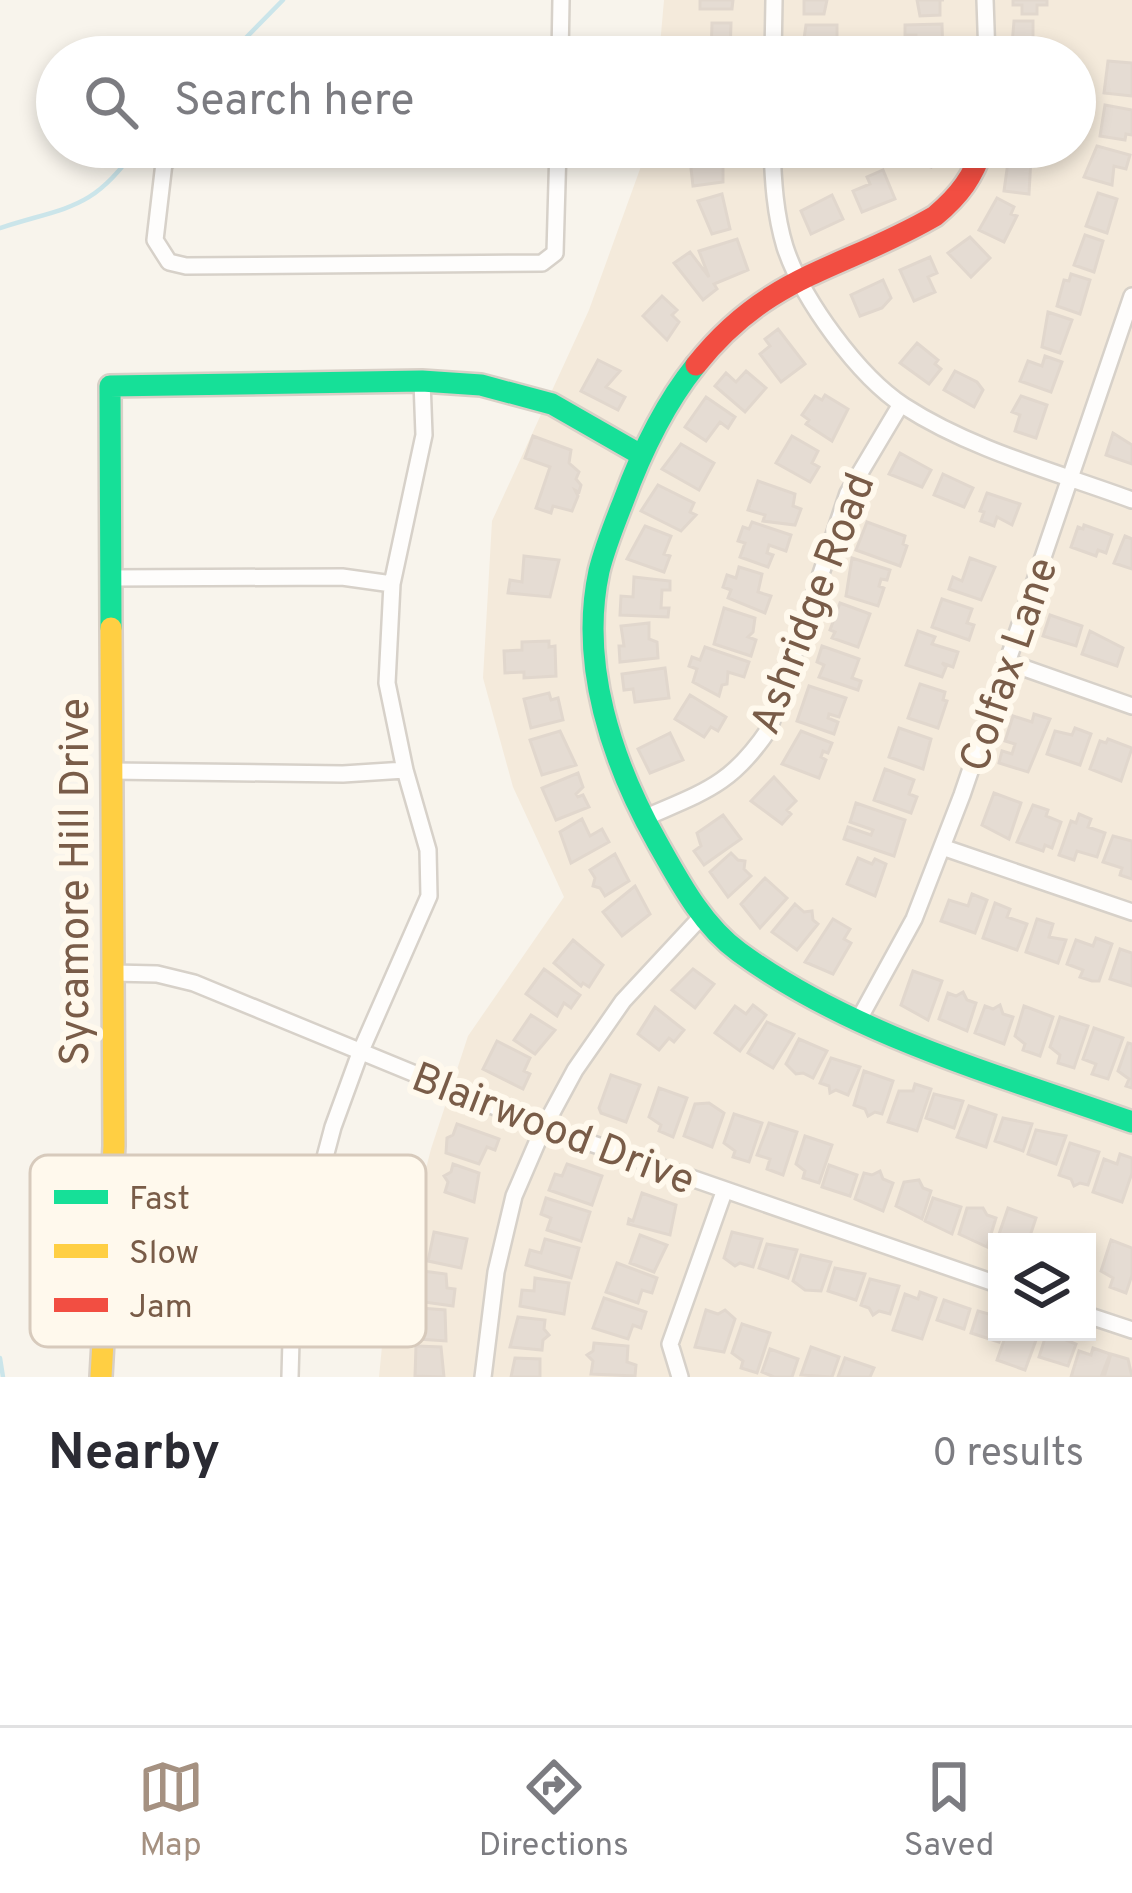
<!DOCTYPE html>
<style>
:root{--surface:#fff;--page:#f7f7f7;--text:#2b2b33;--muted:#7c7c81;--line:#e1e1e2;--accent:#a59181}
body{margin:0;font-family:Overpass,sans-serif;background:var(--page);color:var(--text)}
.controls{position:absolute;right:36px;bottom:36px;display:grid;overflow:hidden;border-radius:0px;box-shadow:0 6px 18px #0003}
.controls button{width:108px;height:108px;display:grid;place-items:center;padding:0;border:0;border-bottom:3px solid var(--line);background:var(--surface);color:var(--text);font:60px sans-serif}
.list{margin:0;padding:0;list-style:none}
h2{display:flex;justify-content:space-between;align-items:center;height:156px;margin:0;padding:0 48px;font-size:51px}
h2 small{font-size:39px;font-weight:400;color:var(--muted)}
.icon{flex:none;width:66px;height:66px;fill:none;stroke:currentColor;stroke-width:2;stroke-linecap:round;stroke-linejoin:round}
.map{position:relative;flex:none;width:1132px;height:1377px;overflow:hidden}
.search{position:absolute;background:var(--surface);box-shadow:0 6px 18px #0003;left:36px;right:36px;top:36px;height:132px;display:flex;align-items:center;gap:30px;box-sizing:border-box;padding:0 42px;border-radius:66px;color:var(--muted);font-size:45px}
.sheet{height:348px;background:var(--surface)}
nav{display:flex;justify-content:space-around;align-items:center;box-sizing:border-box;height:168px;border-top:3px solid var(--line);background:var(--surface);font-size:33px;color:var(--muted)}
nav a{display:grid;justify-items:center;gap:6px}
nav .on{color:var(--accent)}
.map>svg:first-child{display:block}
.residential{fill:#f4eadb;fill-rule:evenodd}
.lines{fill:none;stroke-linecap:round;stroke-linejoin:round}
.stream{stroke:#cbe5ea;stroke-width:4.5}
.building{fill:#e5dcd3;stroke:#e1d7cd;stroke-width:3}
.street-casing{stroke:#d7d1c9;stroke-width:20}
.fast-casing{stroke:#d8d0c7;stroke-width:26}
.slow-casing{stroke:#d8d0c7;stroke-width:26}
.jam-casing{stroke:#d8d0c7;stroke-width:26}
.street{stroke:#fefdfc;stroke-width:15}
.fast{stroke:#16e098;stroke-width:21}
.slow{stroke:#ffcf43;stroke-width:21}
.jam{stroke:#f24e42;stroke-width:21}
.labels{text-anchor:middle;stroke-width:12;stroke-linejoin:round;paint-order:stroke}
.street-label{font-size:42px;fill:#795c48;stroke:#fff9ed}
.key{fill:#fff9ed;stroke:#d7cabc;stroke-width:3}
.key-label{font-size:33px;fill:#795c48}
</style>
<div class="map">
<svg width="1132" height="1377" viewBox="0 0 1132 1377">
<rect width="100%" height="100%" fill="#f8f4ec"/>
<!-- residential -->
<path class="residential" d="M664,0h468v1377h-753l4,-41 48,-187 37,-113 96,-139 -51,-110 -30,-109 9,-157 97,-211 59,-163h427v-90h-416zM997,1242h90v90h-90z"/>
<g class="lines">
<!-- stream -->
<path class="stream" d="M227,57l56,-57
M0,228c68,-22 93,-17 137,-81
M0,1358l3,19"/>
</g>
<!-- building -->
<path class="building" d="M700,0h33l-1,9h-32z
M804,0h23l-3,14h-20z
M917,0h27h-4v15l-20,1z
M1013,0h34v5h-10v9h-15v-9h-9z
M1014,21h19v36h-22z
M712,23h19l-1,34h-19z
M942,24l1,33h-27v-22h-11v-10z
M806,25h31v28l-35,-1z
M1108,61l24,2v33l-28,-3z
M1105,105l27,5v25l-6,-1 -1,6 -25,-4z
M1097,146l33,9 -4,14 -12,-3 -2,19 -28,-8z
M795,147h24l4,16 -28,-1z
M918,147h19l-6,20 -17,-6z
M711,149l1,7 11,-1v27l-30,4 -4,-35z
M1009,155l22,2 -2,37 -25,-3z
M883,170l12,29 -33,13 -9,-21 17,-7 -3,-7z
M1098,193l19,6 -10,34 -21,-7z
M722,194l8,35 -18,5 -14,-33z
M832,195l11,24 -32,15 -10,-23z
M997,198l17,9 -3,7 6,2 -13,26 -25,-12z
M1085,235l18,6 -9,31 -20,-7z
M970,237l20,21 -19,19 -23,-24z
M737,239l11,31 -34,14 3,5 -14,11 -29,-37 16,-11 19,25 -10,-26z
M930,257l7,16 -9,4 7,15 -21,9 -14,-31z
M1071,274l19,6 -10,34 -23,-8 7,-26 5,1z
M883,280l8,18 -9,10 -22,8 -9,-21z
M662,296l15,14 -5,5 7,7 -12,18 -24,-24z
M1048,312l24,8 -12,33 -18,-6z
M778,329l27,35 -24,18 -21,-28 10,-8 -5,-7z
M917,343l21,17 -3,4 6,5 -12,15 -29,-21z
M1045,356l17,6 -11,30 -31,-11 8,-20 14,5z
M598,360l22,11 -14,16 19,10 -7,13 -37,-19z
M746,371l20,17 -21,24 -30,-26 11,-13 10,9z
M955,371l22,11 6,8 -9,17 -30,-17z
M825,395l23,14 -16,32 -26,-17 3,-4 -7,-5 13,-19 7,4z
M1021,396l26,9 -11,33 -21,-7 5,-16 -8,-3z
M706,397l29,20 -7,11 -8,-6 -14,19 -21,-14z
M1113,433l19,12v19l-26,-9z
M533,436l38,14 -2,13 10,9 -3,7 5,6 -2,7 -4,-2 3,6 -6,15 -19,-5 -2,7 -15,-5 14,-41 -25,-9z
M792,436l26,15 -6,12 7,4 -9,15 -34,-19z
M681,444l33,19 -15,27 -37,-21z
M900,453l31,17 -9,17 -33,-13z
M943,474l30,14 -9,19 -30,-12z
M758,481l37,13 -2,12 8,3 -6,16 -32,-4 2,-6 -17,-5z
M658,485l36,18 -4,9 6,3 -15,16 -40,-20z
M987,493l33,11 -8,21 -15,-8 -3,9 -13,-5 3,-9 -4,-1z
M752,522l39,13 -5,16 -17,-6 -2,8 6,2 -5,12 -28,-10 5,-14 -7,-2 5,-14 6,2z
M867,522l38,14 -2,8 4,2 -7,20 -44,-16z
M1084,525l28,10 -6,18 -8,-3 -2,6 -25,-9 7,-20 5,2z
M645,526l26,10 -7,18 6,2 -6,16 -37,-13z
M1125,536l7,3v30l-18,-6z
M524,556l35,4 -9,37 -42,-4 2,-13 12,2z
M852,558l38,12 -3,10 -6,-1 -2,7 5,2 -6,18 -32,-10z
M970,558l25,9 -14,33 -32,-11 4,-12 9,4z
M739,567l23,7 -4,18 13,4 -6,17 -37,-15 3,-8 -8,-3 4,-12 9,3z
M634,577l36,4v9h-8l-1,18h8l-1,9 -48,-2 1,-19 12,1z
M942,599l30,10 -5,14 7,2 -5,15 -37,-13z
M840,603l30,11 -12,33 -26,-9 3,-6 -5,-2z
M724,608l31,10 -2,14 -5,5 8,3 -5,16 -37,-12z
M1050,615l32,11 -6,20 -33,-10z
M649,623v16l8,3 1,16 -38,4 -1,-16h5l-3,-20z
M918,631l17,6 -3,7 26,8 -5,15 -11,-4 4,4 -4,10 -36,-12z
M1090,631l33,17 -6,18 -35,-12z
M549,641v6l6,-1 1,30 -32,2v-6l-19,1 -1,-22 18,-1v-8z
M822,646l37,13 -7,19 9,3 -3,9 -39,-13 5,-12 -7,-3z
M705,647l44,15 -5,15 -16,-5 -1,12 -5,1 -3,11 -26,-14 4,-13 -8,-3 3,-9 8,3z
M665,668l4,30 -34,4 -2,-13 -9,1 -2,-16z
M920,684l25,8 -2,8 4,1 -9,27 -30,-10z
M809,686l37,12 -7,19 -10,-3 -1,4 10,4 -4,12 -37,-13z
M549,693l2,7 7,-2 5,22 -32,8 -7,-29z
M690,695l36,22 -8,14 -7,-4 -7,10 -29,-18z
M1034,714l16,5 -22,53 -29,-9 3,-12 10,3 3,-10 -10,-3 8,-25 19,6z
M899,728l32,11 -8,30 -34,-12z
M1075,728l16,6 -11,31 -33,-11 8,-23 17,4z
M560,731l16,34 -34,10 -12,-35z
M801,731l31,12 -4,10 -5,-2 -2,6 5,3 -7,18 -37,-14z
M670,733l13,27 -33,13 -12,-24z
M1108,739l24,9 -11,33 -31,-12 10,-28 6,2z
M885,769l29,11 -5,14 8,3 -6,16 -37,-13z
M578,773l5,14 -7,7 2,3 5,-2 6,12 -33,13 -14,-32z
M774,777l22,24 -9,9 4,4 -9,10 -31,-23z
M994,793l27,10 -12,36 -27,-14z
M856,803l49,17 -11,36 -50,-17 4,-12 23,8 2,-5 -23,-8z
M1033,805l15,5 -2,6 15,6 -9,26 -7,-3 -2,6 -26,-9z
M1079,814l12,5 -3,8 17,6 -8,24 -20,-6 -3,9 -15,-5 12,-34 5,2z
M723,815l18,24 -37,26 -10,-14 7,-5 -4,-13z
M582,819l8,17 12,-7 7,13 -38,21 -11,-31z
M1113,836l19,5v38l-12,-4 2,-7 -19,-6z
M731,853l7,7 7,1 -1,8 7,7 -23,21 -18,-25z
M615,854l14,27 -24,15 -5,-8 -7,-2 2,-8 -5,-8z
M858,858l14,6 3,-5 11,5 -11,32 -28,-12z
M765,878l22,20 -27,30 -19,-24z
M635,886l15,28 -28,22 -19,-24z
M972,894l15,6 -12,33 -34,-12 8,-21 19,6z
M995,903l15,6 -3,8 20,7 -10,26 -34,-12z
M795,904l9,8 8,-1 1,9 5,4 -21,26 -25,-18z
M833,919l17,10 -6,10 7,4 -18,31 -28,-12z
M1037,919l16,5 -4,13 17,3 -8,23 -32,-11z
M1096,938l16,6 -13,37h-7l-12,-4 3,-7 -16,-6 9,-24 17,6z
M573,940l30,25 -14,22 -6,-4 -2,3 -27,-23z
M1120,949l12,4v33l-22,-7z
M544,969l36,26 -9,13 -7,-5 -7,13 -31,-22z
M693,969l21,15 -19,24 -23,-18z
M913,971l29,10 -14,39 -27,-15z
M963,992l4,8 9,3 -9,28 -28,-12 9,-26 8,3z
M753,1005l13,10 -26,36 -25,-18 20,-27 11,8z
M1000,1005l3,9 10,3 -9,27 -29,-11 10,-27 8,3z
M1024,1006l29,11 -13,39 -17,-6 2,-6 -10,-8z
M655,1007l29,23 -10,12 -5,-4 -10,12 -21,-16z
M531,1015l24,15 -20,24 -21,-14z
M1060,1017l28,9 -14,42 -16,-5 2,-8 -10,-8z
M767,1022l27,12 -21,34 -25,-15z
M1094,1028l29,10 -15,41 -16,-5 4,-10 -13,-5z
M799,1039l28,12 -14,27 -10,-5 -7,1 -10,-10z
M497,1041l33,17 -6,13 6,3 -7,15 -40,-20z
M1128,1043l4,1v44l-6,-2 3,-7 -11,-8z
M831,1058l29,9 -12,28 -12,-5 -6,3 -1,-7 -9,-3z
M864,1071l29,10 -11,33 -7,-2 -7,4 -3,-7 -11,-4z
M611,1075l29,10 -14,37 -25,-9 -2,-5z
M915,1084l16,5 -14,42 -29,-9 11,-31h14z
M659,1088l28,10 -14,39 -14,-6 2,-6 -12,-8z
M934,1094l29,7 -9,27 -28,-10z
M709,1103l15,10 -12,34 -28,-11 11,-32z
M969,1106l27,9 -10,32 -29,-10z
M734,1114l28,9 -13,39 -16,-5 2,-6 -11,-8z
M1003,1118l29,6 -9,27 -28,-10z
M769,1123l28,9 -14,43 -16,-6 3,-10 -13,-4z
M457,1124l42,15 -4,11 -8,-3 -8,17 -33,-11 1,-15 6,-3z
M1036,1130l30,6 -10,28 -28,-10z
M805,1136l27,9 -13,38 -16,-5 2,-7 -9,-7z
M1070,1143l29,9 -11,33 -8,-2 -6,3 -3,-7 -12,-4z
M1120,1154l12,4v15l-10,29 -29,-10 11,-33 13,5z
M453,1164l26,9 -5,29 -29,-10 3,-10 -4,-6 7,-4z
M567,1164l35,12 -10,29 -43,-15 6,-16 7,2z
M829,1165l28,10 -7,21 -28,-9z
M880,1171l3,8 10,4 -10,28 -28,-12 9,-26 8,2z
M919,1180l4,8 8,3 -9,28 -26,-13 8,-24z
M642,1193l34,12 -6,30 -42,-11 1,-5 4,2z
M546,1198l44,14 -9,29 -34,-11 4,-12 -10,-4z
M933,1198l28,9 -9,27 -27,-13z
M967,1208h16l4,7 9,3 -9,29 -28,-13z
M1008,1208l28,10 -8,24h-25l-5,-5z
M434,1232l33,7 -6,29 -33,-7z
M732,1232l30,7 -9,28 -13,-4 -5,3 -11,-8z
M640,1235l27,10 -13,27 -24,-9z
M545,1239l34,9 -8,30 -45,-13 4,-15 11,3z
M1111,1240l21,8v27l-6,18 -16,-6 3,-9 -12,-7z
M767,1244l30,6 -9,28 -29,-10z
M801,1255l30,7 -10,29 -16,-1 -12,-9z
M617,1263l40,15 -5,15 -10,-3 -4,13 -32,-11z
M835,1268l30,6 -9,26 -28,-9z
M415,1270l31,4 1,14 8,1 -2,17 -43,-6z
M535,1278l34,5 -5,31 -44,-8 2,-16 12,1z
M870,1279l29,7 -9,28 -11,-3 -6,4 -4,-7 -8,-3z
M920,1292l16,6 -14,41 -29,-9 12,-36 13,5z
M604,1298l42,14 -5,16 -8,-3 -5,14 -35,-11z
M944,1300l26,9 -6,20 -27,-9z
M420,1308l25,2 1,31 -28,-2z
M706,1310l12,4 7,-4 10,9 -11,33 -29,-5z
M978,1311l14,4 5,-2v19h5l-3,10 -28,-9z
M518,1317l27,3 -1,9 5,6 -6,5 -1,10 -32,-3z
M742,1324l28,9 -13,40 -16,-5 2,-7 -11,-8z
M1007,1332h32l-14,38 -28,-10z
M1047,1332l29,12 -8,22 -29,-9z
M594,1343l34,3 -1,16 9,3 -1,11 -44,-2 2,-13 -6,-6 6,-4z
M416,1346l25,1 3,30 -29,-1z
M811,1347l28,10 -7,20 -31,-2z
M1093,1348l17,6 -9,23h-30l8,-26 12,4z
M770,1349l28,10 -6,18h-18l-12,-5z
M1111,1354l17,5 4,18h-28z
M515,1358l25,1v18h-29z
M845,1358l29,10 -4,9h-32z"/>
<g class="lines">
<defs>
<path id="street" d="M985,0l2,57
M560,57l1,-57
M773,57l1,-57
M188,147l-24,16 -9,77 14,22 17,4 356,-3 13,-10 3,-106
M772,147c1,33 3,67 13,100 17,52 73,129 119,159 68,44 152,66 228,94
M111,578l231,-1 50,7
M1007,662l125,44
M111,771l232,3 62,-4
M642,819c61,-27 89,-33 127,-90l79,-236 53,-89
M942,847l190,65
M113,973l44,1 37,9 350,144 453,157
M858,1021l56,-102 48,-124 170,-499
M1087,1315l45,15
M290,1377l1,-37 17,-119 25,-94 27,-74 69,-157 -1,-46 -23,-80 -18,-87 5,-99 32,-149 -2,-54
M483,1377l13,-105 18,-76 28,-65 33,-61 48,-69 79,-85
M680,1377l-10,-33 54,-152"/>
<path id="fast" d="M696,365c-33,41 -55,88 -73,137 -9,23 -18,45 -24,69 -20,93 13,191 58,271 22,39 45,83 82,110 115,84 260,123 393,170
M111,628l-1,-242 312,-5 59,4 71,19 89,51"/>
<path id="slow" d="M101,1377l13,-231 -3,-518"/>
<path id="jam" d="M696,365c73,-92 146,-95 239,-149 25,-21 38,-39 48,-69"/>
</defs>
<!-- street casing -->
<use href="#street" class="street-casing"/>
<!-- fast casing -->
<use href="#fast" class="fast-casing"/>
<!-- slow casing -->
<use href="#slow" class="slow-casing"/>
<!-- jam casing -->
<use href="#jam" class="jam-casing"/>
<!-- street -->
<use href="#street" class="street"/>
<!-- fast -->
<use href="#fast" class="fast"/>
<!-- slow -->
<use href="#slow" class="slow"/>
<!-- jam -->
<use href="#jam" class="jam"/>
</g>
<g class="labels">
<!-- street labels -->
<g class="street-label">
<text transform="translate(811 603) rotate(-69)" y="15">Ashridge Road</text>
<text transform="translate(1007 664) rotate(-71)" y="15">Colfax Lane</text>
<text transform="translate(73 882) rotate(-90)" y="15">Sycamore Hill Drive</text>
<text transform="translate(554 1127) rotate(21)" y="15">Blairwood Drive</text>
</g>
</g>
<!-- legend -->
<rect x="30" y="1155" width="396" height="192" rx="18" class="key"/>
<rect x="54" y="1190" width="54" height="14" fill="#16e098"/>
<rect x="54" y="1244" width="54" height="14" fill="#ffcf43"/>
<rect x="54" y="1298" width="54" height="14" fill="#f24e42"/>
<g class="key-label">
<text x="129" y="1209">Fast</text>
<text x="129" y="1263">Slow</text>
<text x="129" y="1317">Jam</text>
</g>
</svg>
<div class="controls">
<button><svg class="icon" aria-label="layers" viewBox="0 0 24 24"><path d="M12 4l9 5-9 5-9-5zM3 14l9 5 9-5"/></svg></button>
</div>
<div class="search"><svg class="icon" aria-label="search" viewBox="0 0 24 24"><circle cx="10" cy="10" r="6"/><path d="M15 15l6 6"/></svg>Search here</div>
</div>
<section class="sheet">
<h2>Nearby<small>0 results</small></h2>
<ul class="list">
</ul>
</section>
<nav>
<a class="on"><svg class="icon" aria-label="map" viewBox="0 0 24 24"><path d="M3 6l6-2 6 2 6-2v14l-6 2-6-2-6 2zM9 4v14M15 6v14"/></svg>Map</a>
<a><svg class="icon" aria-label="directions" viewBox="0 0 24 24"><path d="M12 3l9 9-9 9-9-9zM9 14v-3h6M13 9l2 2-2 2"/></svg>Directions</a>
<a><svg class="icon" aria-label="saved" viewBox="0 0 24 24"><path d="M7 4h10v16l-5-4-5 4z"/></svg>Saved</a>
</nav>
